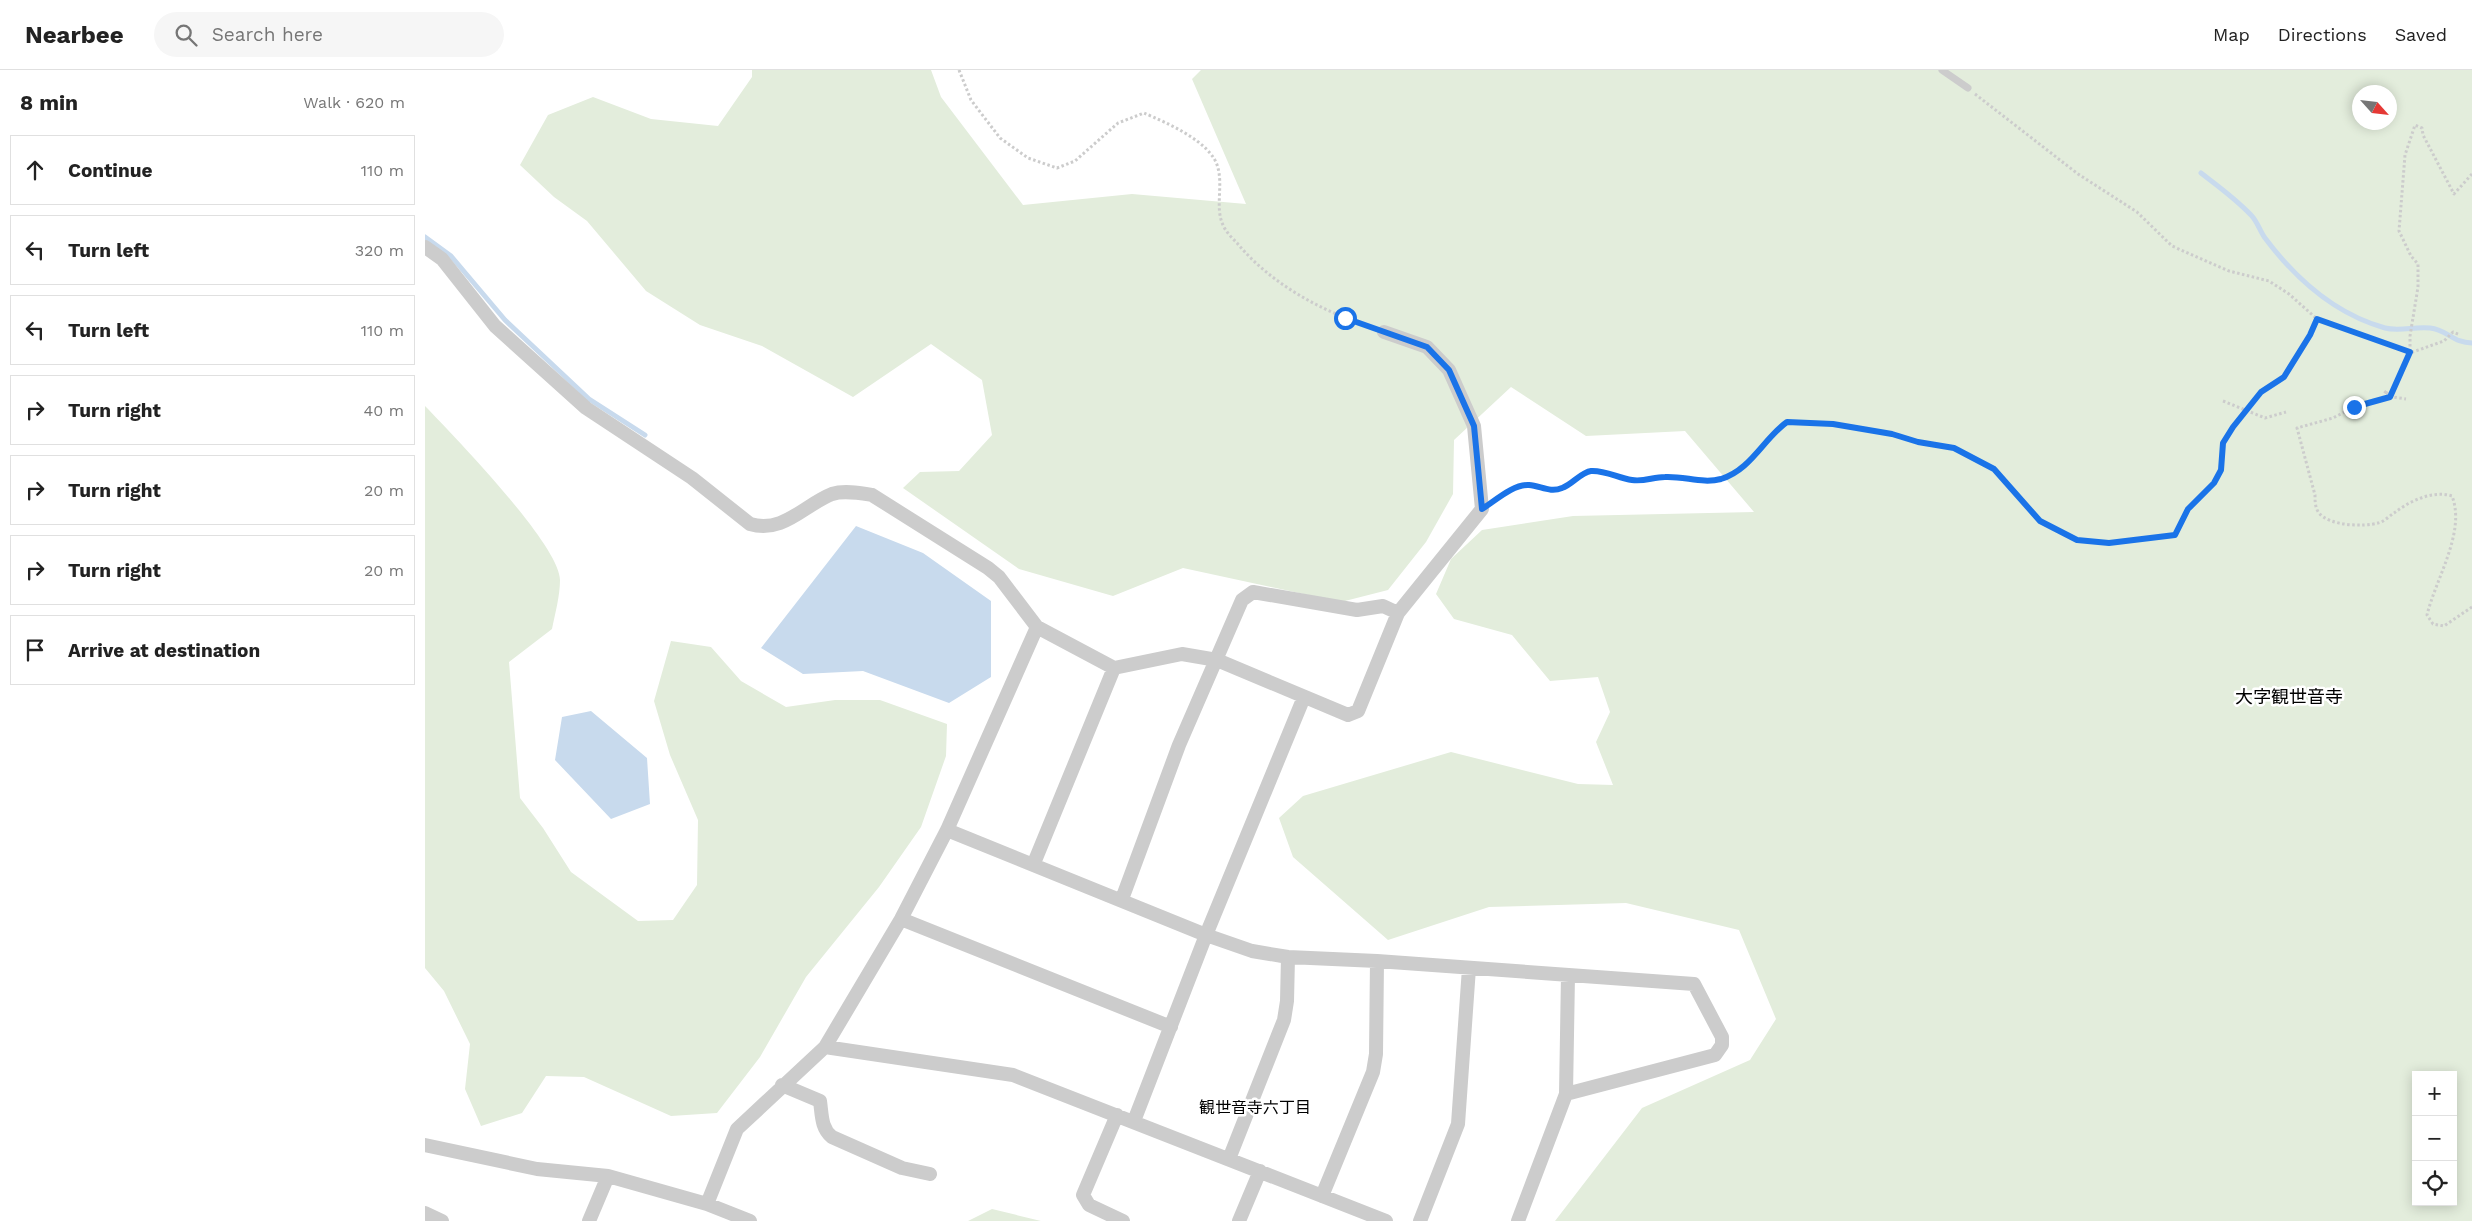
<!DOCTYPE html>
<meta charset="utf-8">
<style>
:root{--surface:#fff;--page:#f6f6f6;--text:#222;--muted:#767676;--line:#e0e0e0}
body{margin:0;font-family:"Work Sans","Noto Sans JP",sans-serif;background:var(--page);color:var(--text)}
.controls{position:absolute;right:15px;bottom:15px;display:grid;overflow:hidden;border-radius:0px;box-shadow:0 2px 12px #0003}
.controls button{width:45px;height:45px;display:grid;place-items:center;padding:0;border:0;border-bottom:1px solid var(--line);background:var(--surface);color:var(--text);font:25px sans-serif}
.compass{position:absolute;left:1927px;top:15px;width:45px;height:45px;border-radius:50%;background:var(--surface);box-shadow:0 2px 12px #0003;rotate:117deg}
.stop{position:absolute;width:15px;height:15px;margin:-11px;border:4px solid #1a73e8;border-radius:50%;background:#fff}
.stop.end{background:#1a73e8;border-color:#fff;box-shadow:0 1px 5px #0008}
.list{margin:0;padding:0;list-style:none}
h2{display:flex;justify-content:space-between;align-items:center;height:65px;margin:0;padding:0 20px;font-size:21px}
h2 small{font-size:16px;font-weight:400;color:var(--muted)}
.list li{display:grid;grid-template-columns:32px 1fr auto;gap:15px;align-items:center;box-sizing:border-box;height:70px;margin:0 10px 10px;padding:0 10px;border:1px solid var(--line);border-radius:0px}
.list b{display:block;font-size:19px;white-space:nowrap}
.list em{font-size:16px;font-style:normal;color:var(--muted)}
.icon{flex:none;width:28px;height:28px;fill:none;stroke:currentColor;stroke-width:2;stroke-linecap:round;stroke-linejoin:round}
.map{position:relative;flex:none;width:2047px;height:1151px;overflow:hidden}
header{display:flex;align-items:center;gap:30px;box-sizing:border-box;height:70px;padding:0 25px;background:var(--surface);border-bottom:1px solid var(--line)}
header strong{font-size:24px}
nav{display:flex;gap:28px;margin-inline-start:auto;font-size:18px}
.search{width:350px;height:45px;background:var(--page);display:flex;align-items:center;gap:12px;box-sizing:border-box;padding:0 18px;border-radius:28px;color:var(--muted);font-size:19px}
main{display:flex}
aside{flex:1;background:var(--surface)}
.map>svg:first-child{display:block}
.green{fill:#e3eddc;fill-rule:evenodd}
.water{fill:#c8daed}
.lines{fill:none;stroke-linecap:round;stroke-linejoin:round}
.stream{stroke:#c8daed;stroke-width:5}
.path{stroke:#ccc;stroke-width:3;stroke-dasharray:2.5 2.5;stroke-linecap:butt}
.lane{stroke:#ccc;stroke-width:7}
.street{stroke:#ccc;stroke-width:14}
.route{stroke:#1a73e8;stroke-width:6}
.labels{text-anchor:middle;stroke-width:5;stroke-linejoin:round;paint-order:stroke}
.neighbourhood-label{font-size:16px;fill:#000;stroke:#fff}
.quarter-label{font-size:18px;fill:#000;stroke:#fff}
</style>
<header>
<strong>Nearbee</strong>
<div class="search"><svg class="icon" aria-label="search" viewBox="0 0 24 24"><circle cx="10" cy="10" r="6"/><path d="M15 15l6 6"/></svg>Search here</div>
<nav><a>Map</a><a>Directions</a><a>Saved</a></nav>
</header>
<main>
<aside>
<h2>8 min<small>Walk · 620 m</small></h2>
<ul class="list">
<li><svg class="icon" aria-label="ahead" viewBox="0 0 24 24"><path d="M12 20V5M6 11l6-6 6 6"/></svg><div><b>Continue</b></div><em>110 m</em></li>
<li><svg class="icon" aria-label="left" viewBox="0 0 24 24"><path d="M17 20v-9H6M10 6l-5 5 5 5"/></svg><div><b>Turn left</b></div><em>320 m</em></li>
<li><svg class="icon" aria-label="left" viewBox="0 0 24 24"><path d="M17 20v-9H6M10 6l-5 5 5 5"/></svg><div><b>Turn left</b></div><em>110 m</em></li>
<li><svg class="icon" aria-label="right" viewBox="0 0 24 24"><path d="M7 20v-9h11M14 6l5 5-5 5"/></svg><div><b>Turn right</b></div><em>40 m</em></li>
<li><svg class="icon" aria-label="right" viewBox="0 0 24 24"><path d="M7 20v-9h11M14 6l5 5-5 5"/></svg><div><b>Turn right</b></div><em>20 m</em></li>
<li><svg class="icon" aria-label="right" viewBox="0 0 24 24"><path d="M7 20v-9h11M14 6l5 5-5 5"/></svg><div><b>Turn right</b></div><em>20 m</em></li>
<li><svg class="icon" aria-label="arrive" viewBox="0 0 24 24"><path d="M6 21V4h12l-3 4 3 4H6"/></svg><div><b>Arrive at destination</b></div></li>
</ul>
</aside>
<div class="map">
<svg width="2047" height="1151" viewBox="0 0 2047 1151">
<rect width="100%" height="100%" fill="#fff"/>
<!-- green -->
<path class="green" d="M327,0h179l10,27 82,108 109,-11 114,10 -54,-125 9,-9h1271v1151h-917l87,-113 108,-48 26,-41 -37,-89 -113,-27 -137,4 -101,33 -95,-83 -14,-39 24,-22 148,-44 127,32 35,1 -17,-43 14,-30 -12,-35 -48,4 -38,-46 -58,-16 -18,-25 15,-35 31,-29 91,-14 181,-4 -69,-81 -99,5 -75,-49 -57,53 -1,54 -27,48 -38,48 -47,12 -158,-34 -70,28 -94,-27 -116,-81 17,-16 39,-1 33,-36 -10,-55 -51,-36 -78,53 -91,-51 -62,-21 -54,-34 -59,-70 -33,-24 -34,-32 28,-50 45,-18 58,22 67,7 34,-49zM1934,22h30v30h-30zM1991,1005h37v127h-37z
M0,336c27,28 135,139 135,174 0,16 -5,34 -8,49l-43,33 11,136 23,30 28,44 67,49 35,-1 24,-35 1,-65 -28,-65 -16,-54 17,-60 40,6 30,34 45,26 49,-7h45l67,24 -1,32 -25,71 -42,60 -73,90 -46,80 -43,56 -46,3 -87,-39 -38,-1 -24,37 -41,13 -16,-37 5,-45 -26,-53 -19,-23z
M567,1139l49,12h-73z"/>
<!-- water -->
<path class="water" d="M431,456l67,27 68,48v76l-42,26 -86,-32 -60,3 -42,-26z
M166,641l56,47 3,46 -39,15 -56,-59 7,-43z"/>
<g class="lines">
<!-- stream -->
<path class="stream" d="M1776,103c17,13 35,26 50,42 6,6 9,16 14,23 30,40 70,76 120,90 15,4 30,-2 45,0 18,2 23,15 42,15
M0,167l26,19 54,64 84,79 56,36"/>
<!-- path -->
<path class="path" d="M534,0l12,30 29,38 28,20 29,10 18,-7 43,-38 26,-10c23,10 68,29 74,55 5,19 -3,40 5,57 3,7 9,13 14,18 34,41 84,68 134,84
M1550,24l103,80 59,38 35,34 57,25 40,10 20,13 28,25 93,34 34,-12 9,-9 7,3
M2047,104l-18,20 -31,-59 -1,-7 -7,-3 -10,30 -6,76 12,25 7,8v23l-8,49v17l-20,44 -36,10 -21,11 -36,10 18,67c0,6 0,13 4,18 10,13 45,14 59,10 6,-1 11,-7 16,-10 16,-12 38,-23 58,-17 14,36 -16,82 -25,119l6,9 11,2 28,-19
M1965,326l-6,-5 9,6 13,2
M1798,331l42,17 21,-6
M1070,431c10,-6 22,-17 34,-16 9,1 18,7 26,5 13,-2 24,-18 36,-19 15,0 27,8 41,9 12,2 22,-3 33,-3 20,-1 38,7 57,2 29,-9 42,-41 65,-57l46,2 59,10 26,8 36,6 40,21 46,52 37,19 32,3 66,-8 13,-26 26,-26 7,-13 2,-27 10,-16 28,-35 23,-15 26,-42 7,-16"/>
<!-- lane -->
<path class="lane" d="M1517,0l26,18"/>
<!-- street -->
<path class="street" d="M0,177l17,12 53,67 91,82 106,70 58,46c33,10 54,-19 82,-30 12,-4 28,-1 40,1l116,73 11,9 38,50 77,41 68,-14 35,6 131,55 10,-4 40,-98 84,-104 -8,-83 -25,-56 -22,-23 -43,-15
M522,760l259,105 46,16 36,6 89,4 317,23 28,53v8l-7,10 -149,39
M609,793l80,-195
M697,829l57,-154 63,-145 11,-8 104,18 26,-4 15,7
M476,849l270,108
M400,977l188,28 373,146
M357,1015l38,16c2,14 1,27 12,36l70,31 28,6
M692,1045l-34,80 6,10 34,16
M709,1051l72,-186 98,-238
M0,1075l112,24 71,7 99,28 30,-75 88,-82 76,-128 46,-89 90,-203
M804,1089l55,-139 3,-19 1,-44
M897,1126l51,-124 3,-18 1,-93
M282,1134l43,17
M0,1143l17,8
M164,1151l19,-45
M814,1151l21,-50
M995,1151l38,-97 11,-156
M1093,1151l48,-127 2,-119"/>
</g>
<g class="lines">
<!-- route -->
<path class="route" d="M920,248l82,29 22,23 25,56 8,83c13,-8 31,-25 47,-24 12,1 21,8 33,3 10,-3 19,-16 29,-17 14,-1 27,7 41,9 12,2 21,-3 33,-3 20,-1 37,7 56,2 30,-9 43,-41 66,-57l46,2 59,10 26,8 36,6 40,21 46,52 37,19 32,3 66,-8 13,-26 26,-26 7,-13 2,-27 10,-16 28,-35 23,-15 26,-42 7,-16 93,33 -20,45 -36,10"/>
</g>
<g class="labels">
<!-- neighbourhood labels -->
<g class="neighbourhood-label">
<text x="830" y="1043">観世音寺六丁目</text>
</g>
<!-- quarter labels -->
<g class="quarter-label">
<text x="1864" y="633">大字観世音寺</text>
</g>
</g>
</svg>
<div class="controls">
<button>+</button>
<button>−</button>
<button><svg class="icon" aria-label="locate" viewBox="0 0 24 24"><circle cx="12" cy="12" r="6"/><path d="M12 2v4M12 18v4M2 12h4M18 12h4"/></svg></button>
</div>
<svg class="compass" viewBox="-18 -18 36 36"><path d="M0-13l5 13h-10z" fill="#e53935"/><path d="M0 13l5-13h-10z" fill="#767676"/></svg>
<div class="stop" style="left:920px;top:248px"></div>
<div class="stop end" style="left:1929px;top:337px"></div>
</div>
</main>
